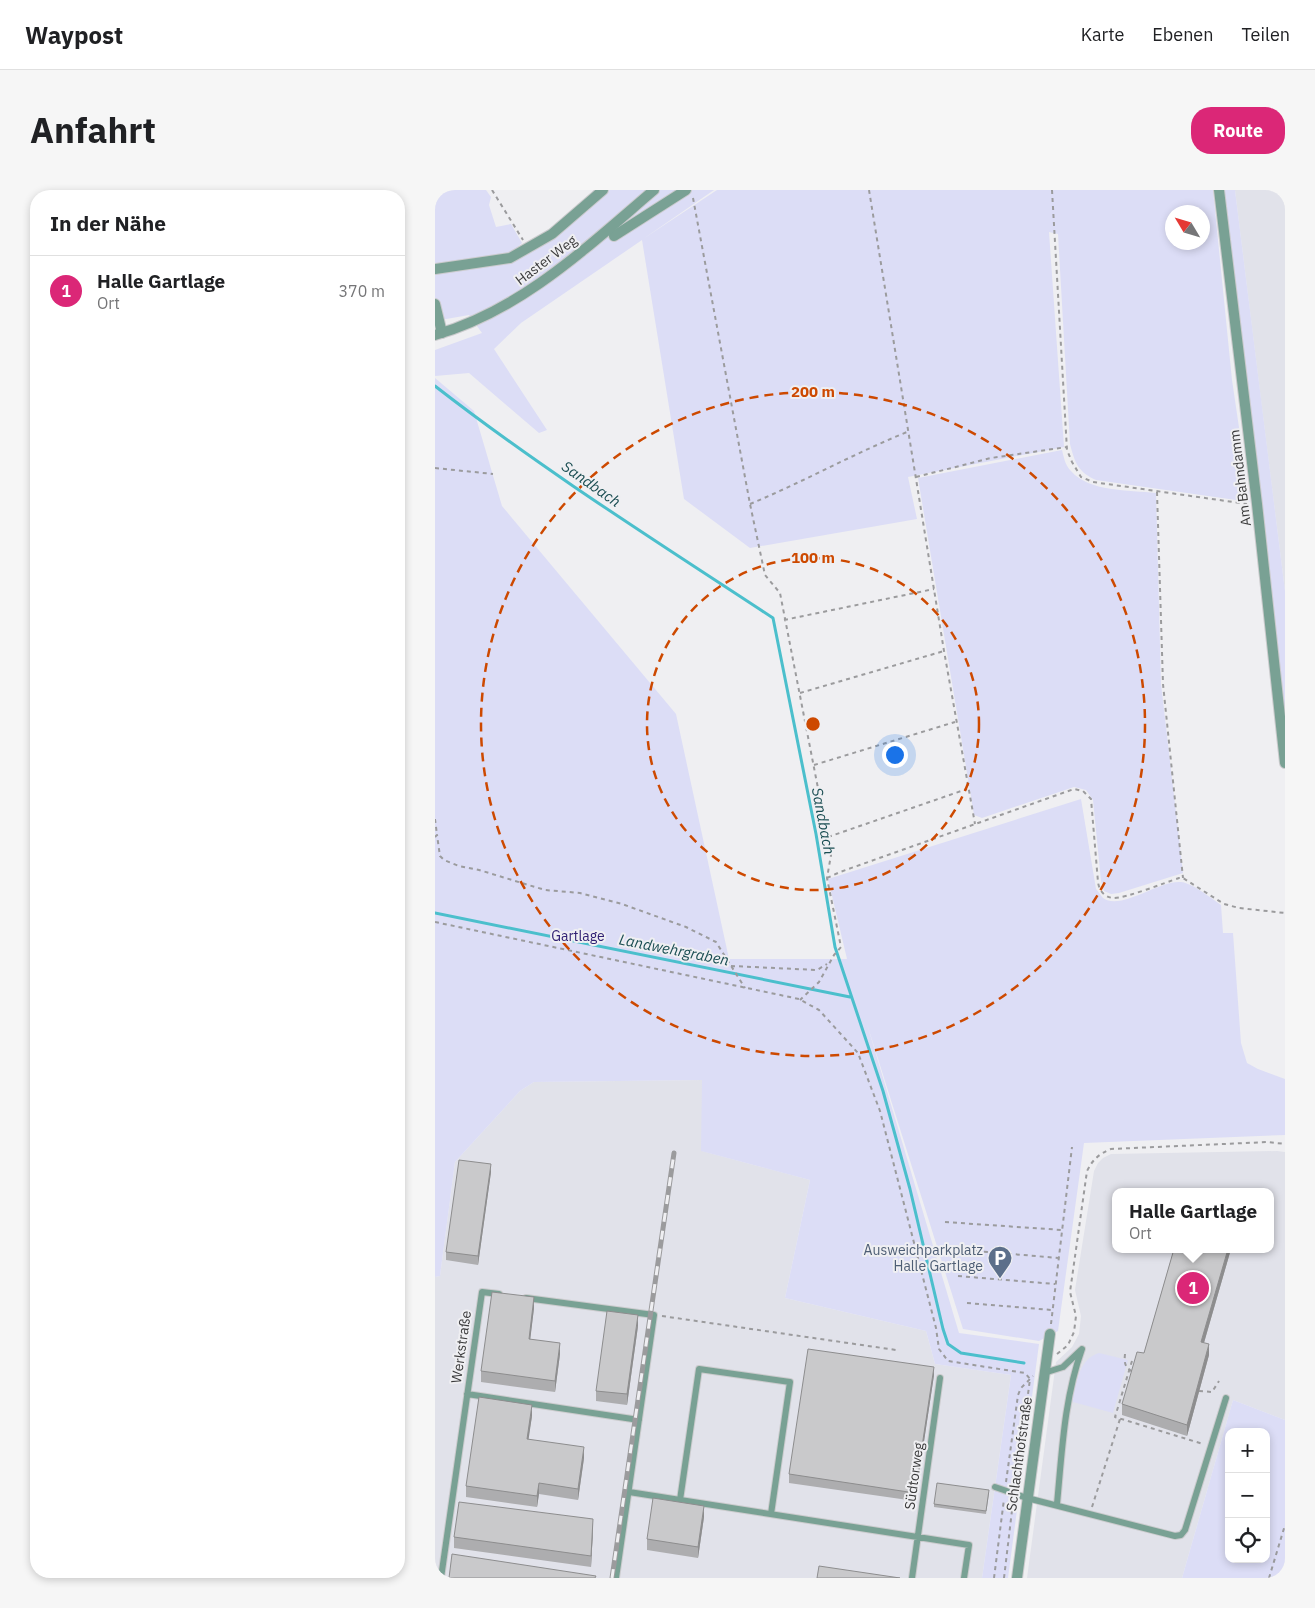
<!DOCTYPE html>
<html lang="de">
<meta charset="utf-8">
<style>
:root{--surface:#fff;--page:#f6f6f6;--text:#202124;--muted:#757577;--line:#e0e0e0;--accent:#db2777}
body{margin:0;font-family:"IBM Plex Sans",sans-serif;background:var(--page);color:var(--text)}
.controls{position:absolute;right:15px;bottom:15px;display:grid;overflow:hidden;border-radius:10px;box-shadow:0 2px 8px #0003}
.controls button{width:45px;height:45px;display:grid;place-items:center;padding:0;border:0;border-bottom:1px solid var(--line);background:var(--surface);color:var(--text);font:25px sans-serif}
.compass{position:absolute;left:730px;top:15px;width:45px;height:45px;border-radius:50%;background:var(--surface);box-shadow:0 2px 8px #0003;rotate:308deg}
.you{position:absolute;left:459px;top:564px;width:18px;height:18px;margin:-12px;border:4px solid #fff;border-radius:50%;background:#1a73e8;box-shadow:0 0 0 8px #1a73e833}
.badge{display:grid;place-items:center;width:32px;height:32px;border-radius:50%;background:var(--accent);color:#fff;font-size:16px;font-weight:700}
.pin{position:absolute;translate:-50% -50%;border:2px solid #fff;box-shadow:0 1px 5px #0006}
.popup{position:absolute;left:677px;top:998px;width:162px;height:65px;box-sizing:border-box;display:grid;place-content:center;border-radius:10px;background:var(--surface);filter:drop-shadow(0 1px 4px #0005);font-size:16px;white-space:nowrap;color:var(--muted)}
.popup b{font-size:19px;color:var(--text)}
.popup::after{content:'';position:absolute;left:50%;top:100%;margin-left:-10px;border:10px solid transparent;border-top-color:var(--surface)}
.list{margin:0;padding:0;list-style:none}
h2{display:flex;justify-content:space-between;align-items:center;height:65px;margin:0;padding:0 20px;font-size:21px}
h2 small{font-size:16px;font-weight:400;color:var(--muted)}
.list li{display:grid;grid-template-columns:32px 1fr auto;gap:15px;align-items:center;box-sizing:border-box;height:70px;padding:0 20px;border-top:1px solid var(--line)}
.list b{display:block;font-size:19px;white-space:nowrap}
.list p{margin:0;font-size:16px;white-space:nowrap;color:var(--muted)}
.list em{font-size:16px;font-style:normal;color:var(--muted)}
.icon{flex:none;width:28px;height:28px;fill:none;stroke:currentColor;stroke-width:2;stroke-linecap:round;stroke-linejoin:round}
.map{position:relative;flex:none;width:850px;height:1388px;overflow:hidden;border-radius:20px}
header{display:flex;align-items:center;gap:30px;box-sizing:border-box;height:70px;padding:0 25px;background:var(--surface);border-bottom:1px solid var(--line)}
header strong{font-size:24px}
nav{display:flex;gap:28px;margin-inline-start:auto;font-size:18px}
.intro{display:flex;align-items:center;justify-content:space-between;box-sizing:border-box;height:120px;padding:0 30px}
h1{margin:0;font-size:35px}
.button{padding:12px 22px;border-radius:20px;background:var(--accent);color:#fff;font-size:18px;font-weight:700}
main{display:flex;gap:30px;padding:0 30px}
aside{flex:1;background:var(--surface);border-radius:20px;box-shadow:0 2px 8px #0003}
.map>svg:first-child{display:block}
.built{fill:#e1e2ea;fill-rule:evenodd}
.green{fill:#dcddf6;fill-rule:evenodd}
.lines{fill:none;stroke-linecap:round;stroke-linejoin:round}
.stream{stroke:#4bbfcc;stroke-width:3}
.service-casing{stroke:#cbcbcd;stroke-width:8}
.minor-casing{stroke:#cbcbcd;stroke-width:12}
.tertiary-casing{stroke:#cbcbcd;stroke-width:12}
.path{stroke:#9b9b9d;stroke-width:2;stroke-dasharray:4 4;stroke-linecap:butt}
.service{stroke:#79a194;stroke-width:6}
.minor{stroke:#79a194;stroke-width:10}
.tertiary{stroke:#79a194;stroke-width:10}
.rail-casing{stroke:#9b9b9d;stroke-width:5}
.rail{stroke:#efeff2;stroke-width:3;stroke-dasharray:9;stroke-linecap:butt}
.path-bridge{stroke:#9b9b9d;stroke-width:2;stroke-dasharray:4 4;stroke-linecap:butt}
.wall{fill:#adadaf}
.shaded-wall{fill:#8d8d8e}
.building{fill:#c9c9cb;stroke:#8d8d8e}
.ring{fill:none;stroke:#cd4900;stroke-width:2.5;stroke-dasharray:9 6}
.labels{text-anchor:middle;stroke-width:4;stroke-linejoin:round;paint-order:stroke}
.street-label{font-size:14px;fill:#3a3a3b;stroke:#efeff2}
.park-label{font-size:14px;fill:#302073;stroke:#efeff2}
.service-label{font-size:14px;fill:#4e5e75;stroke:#efeff2;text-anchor:end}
.water-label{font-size:15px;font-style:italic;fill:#1a4d52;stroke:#efeff2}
.centre{fill:#cd4900;stroke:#efeff2;stroke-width:2.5}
.ring-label{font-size:15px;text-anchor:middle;font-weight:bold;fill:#cd4900;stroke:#efeff2;stroke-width:4;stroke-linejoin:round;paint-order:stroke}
</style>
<header>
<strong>Waypost</strong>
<nav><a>Karte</a><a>Ebenen</a><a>Teilen</a></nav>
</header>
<div class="intro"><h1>Anfahrt</h1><a class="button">Route</a></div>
<main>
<aside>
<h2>In der Nähe<small></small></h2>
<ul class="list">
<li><span class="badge">1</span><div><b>Halle Gartlage</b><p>Ort</p></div><em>370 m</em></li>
</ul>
</aside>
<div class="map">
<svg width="850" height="1388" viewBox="0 0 850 1388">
<rect width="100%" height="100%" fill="#efeff2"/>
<!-- built -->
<path class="built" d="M800,0h50v401l-24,-191z
M267,890v71l108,29 -25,118 141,33 9,33 76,11 -29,203h-547v-301l5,-1 15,-114 65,-71 14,-9z
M842,961l8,1v268l-52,-20 -51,178h-155l29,-216 16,-15 7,-13 2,-18 -6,-26 19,-119 4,-8 5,-5 8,-4zM680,1002h156v57h-156z"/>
<!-- green -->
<path class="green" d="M0,0h51l5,7 -2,8 7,22 15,-3 11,19 -13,12 -74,10z
M173,0h106l-71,49 74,-49h496l19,190 18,122 -154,-22c-18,-8 -21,-17 -26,-36l-12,-210 -9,-2 15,215 -156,30 9,42 -167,29 -66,-49 -42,-259 -121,83 -27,26 53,81 -8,3 -70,-60 -34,3v-26l47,-17 -13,-18 -34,6v-48l75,-11 29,-14zM738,22h30v30h-30z
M789,0h11l50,401v133z
M0,188l39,33 28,95 174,208 53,245h118l-19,-80 253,-80 15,90c2,2 5,7 7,9 18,13 56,-18 78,-16 11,1 30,16 40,23l2,28h10l8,110 6,20 11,6 27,10v56l-201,8 -26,188 -19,10 -76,-12 -96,-305 92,309 80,11 -31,234h-26l29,-203 -76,-11 -9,-33 -141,-33 25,-118 -109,-29 1,-71 -168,2 -14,9 -65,71 -15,114 -5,1z
M627,260c2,8 3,15 9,21 18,21 58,19 85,22l5,191 22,189 -64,20 -8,1 -7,-3 -3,-10 -8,-81 -7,-10 -12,-3 -92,31 -8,-3 -56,-337z
M664,1163l29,7 -15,53 -40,-11 -1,-4c6,-18 7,-39 27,-45z
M798,1210l52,20v158h-103zM794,1242h37v127h-37z"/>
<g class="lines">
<!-- stream -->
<path class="stream" d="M0,196c108,84 224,157 338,232l43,216 19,113 48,144 27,98 33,140 5,15 13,9 63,10
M0,723l415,84"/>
<defs>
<path id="service" d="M91,1108l128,17 -38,263
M609,1183l19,-6 18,-17
M32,1204l172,26
M560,1297l32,11 148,38 6,-1 4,-5 41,-132
M194,1302l340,53 -5,33
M245,1310l19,-131 91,13 -19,132
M622,1314c5,-52 7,-105 25,-155
M6,1388l41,-286 17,2
M477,1388l28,-200"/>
<path id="minor" d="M784,0l38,314 28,259
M179,46l72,-46
M0,79l75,-11 42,-24 51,-44
M0,114l7,29
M582,1388l33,-244"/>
<path id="tertiary" d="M0,145c87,-25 152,-88 219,-145"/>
</defs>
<!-- service casing -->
<use href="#service" class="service-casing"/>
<!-- minor casing -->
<use href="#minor" class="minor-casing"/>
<!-- tertiary casing -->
<use href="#tertiary" class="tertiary-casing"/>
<!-- path -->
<path class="path" d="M57,0l31,50
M434,0l75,461 31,173
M617,0l15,260 5,12 9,15 12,5 154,22
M258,8l57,306 15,71 15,18 51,262 -4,23 14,69 -7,8 -15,27 -19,18
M0,278l58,6
M481,287l75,-19 76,-11
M722,302l6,192 20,194
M315,314c53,-22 103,-50 157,-72
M349,430l150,-31
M365,503l144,-42
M379,575l141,-43
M0,629l2,16
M0,647l2,-2 3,21 4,4 15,6 20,4 66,20 35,3 42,11 64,23 30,15 29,46
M393,647l139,-48
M392,688l13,-6 234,-83 9,2 8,8 7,83c1,8 6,15 15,16 14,0 51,-15 66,-20h4l41,26 15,4 46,5
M0,732l364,77 20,11 39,43 22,58 56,217 3,21 9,12 77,12 5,6 -14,106
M296,776l86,4 10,-6
M510,1032l117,8
M517,1059l107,9
M523,1086l97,8
M532,1113l85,7
M227,1126l234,34
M616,1134l21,-177
M622,1164l11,-9 6,-13 2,-16 -6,-24 17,-121c6,-12 12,-17 24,-22l157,-7 17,2
M697,1171l-17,56 88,27
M764,1201l13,1 7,-11
M571,1292l12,-87 3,-7 12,-12
M657,1317l28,-88
M559,1388l10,-79
M569,1388l9,-76
M834,1388l16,-53"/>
<!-- service -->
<use href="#service" class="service"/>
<!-- minor -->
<use href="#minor" class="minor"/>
<!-- tertiary -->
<use href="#tertiary" class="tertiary"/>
<defs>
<path id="rail" d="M177,1388l62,-425"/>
</defs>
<!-- rail casing -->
<use href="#rail" class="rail-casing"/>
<!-- rail -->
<use href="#rail" class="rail"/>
<!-- path-bridge -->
<path class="path-bridge" d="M690,1164c-1,9 0,15 9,18"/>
</g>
<!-- wall -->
<path class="wall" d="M56,982l-13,93 -32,-5v-8z
M739,1059h57l-27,94 5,12 -22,81 -65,-21v-11l22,-51z
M99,1118l-4,31 30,15 -5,38 -74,-10v-11z
M203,1136l-11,79 -31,-4v-10z
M499,1185l-19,126 -126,-18v-9z
M97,1226l-4,23 56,19 -6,42 -39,-6 -2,13 -71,-10v-11z
M554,1303l-3,21 -52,-7v-3z
M269,1327l-6,41 -51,-8v-11z
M158,1340l-2,37 -137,-19v-11z"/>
<!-- shaded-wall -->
<path class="shaded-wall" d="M56,974v8l-13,93v-9z
M793,1059h3l-30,104v-11z
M99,1107v11l-5,42v-11z
M203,1125v11l-11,79v-11z
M125,1153v11l-5,38v-11z
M774,1154v11l-22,81v-11z
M499,1177v8l-19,126v-8z
M97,1215v11l-5,34v-11z
M149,1257v11l-6,42v-11z
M104,1293v11l-2,13v-11z
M269,1316v11l-6,41v-11z
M158,1329v11l-2,37v-11z"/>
<!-- building -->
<path class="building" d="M24,970l32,4 -13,92 -32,-4z
M739,1059h54l-27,93 8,2 -22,81 -65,-21 15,-52 7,1z
M57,1102l42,5 -5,42 31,4 -5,38 -74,-10z
M172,1121l31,4 -11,79 -31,-3z
M373,1159l126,18 -19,126 -126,-19z
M44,1207l53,8 -5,34 57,8 -6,42 -39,-6 -2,13 -71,-10z
M502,1293l52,7 -3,21 -52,-7z
M218,1308l51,8 -6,41 -51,-8z
M24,1312l134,17 -2,37 -137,-19z
M17,1364l144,22 -1,2h-146z
M384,1376l81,12h-83z"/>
<!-- distance rings -->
<g class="ring">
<circle cx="378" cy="534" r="166"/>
<circle cx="378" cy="534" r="332"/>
</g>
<!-- icons -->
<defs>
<symbol id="parking-pin" viewBox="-11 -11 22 30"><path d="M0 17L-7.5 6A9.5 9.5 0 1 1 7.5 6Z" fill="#5c6f8a" stroke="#efeff2"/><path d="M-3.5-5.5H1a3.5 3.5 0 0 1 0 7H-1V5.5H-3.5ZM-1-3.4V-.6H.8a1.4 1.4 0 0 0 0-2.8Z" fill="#fff"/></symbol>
</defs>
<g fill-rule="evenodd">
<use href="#parking-pin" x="551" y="1054" width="28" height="38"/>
</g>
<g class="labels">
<!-- street labels -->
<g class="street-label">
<text transform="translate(111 70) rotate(-37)" y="5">Haster Weg</text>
<text transform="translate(805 288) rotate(-97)" y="5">Am Bahndamm</text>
<text transform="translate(26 1157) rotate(-82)" y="5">Werkstraße</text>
<text transform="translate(584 1264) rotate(-82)" y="5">Schlachthofstraße</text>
<text transform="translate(479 1286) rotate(-82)" y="5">Südtorweg</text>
</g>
<!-- park labels -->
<g class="park-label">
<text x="143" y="751">Gartlage</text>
</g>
<!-- service labels -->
<g class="service-label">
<text x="548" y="1065">Ausweichparkplatz<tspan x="548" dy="16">Halle Gartlage</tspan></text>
</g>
<!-- water labels -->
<g class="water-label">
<text transform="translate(156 294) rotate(35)" y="5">Sandbach</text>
<text transform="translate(388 631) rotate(79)" y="5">Sandbach</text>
<text transform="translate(239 760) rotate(11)" y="5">Landwehrgraben</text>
</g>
</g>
<circle cx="378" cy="534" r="8" class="centre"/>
<g class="ring-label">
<text x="378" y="207">200 m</text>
<text x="378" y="373">100 m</text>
</g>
</svg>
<div class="controls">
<button>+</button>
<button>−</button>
<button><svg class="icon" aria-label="locate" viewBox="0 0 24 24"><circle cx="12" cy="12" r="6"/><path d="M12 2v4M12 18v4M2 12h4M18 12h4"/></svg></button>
</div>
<svg class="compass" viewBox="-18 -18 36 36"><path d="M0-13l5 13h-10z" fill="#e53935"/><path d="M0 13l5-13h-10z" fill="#757577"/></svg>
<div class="you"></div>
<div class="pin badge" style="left:758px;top:1098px">1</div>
<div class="popup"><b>Halle Gartlage</b>Ort</div>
</div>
</main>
